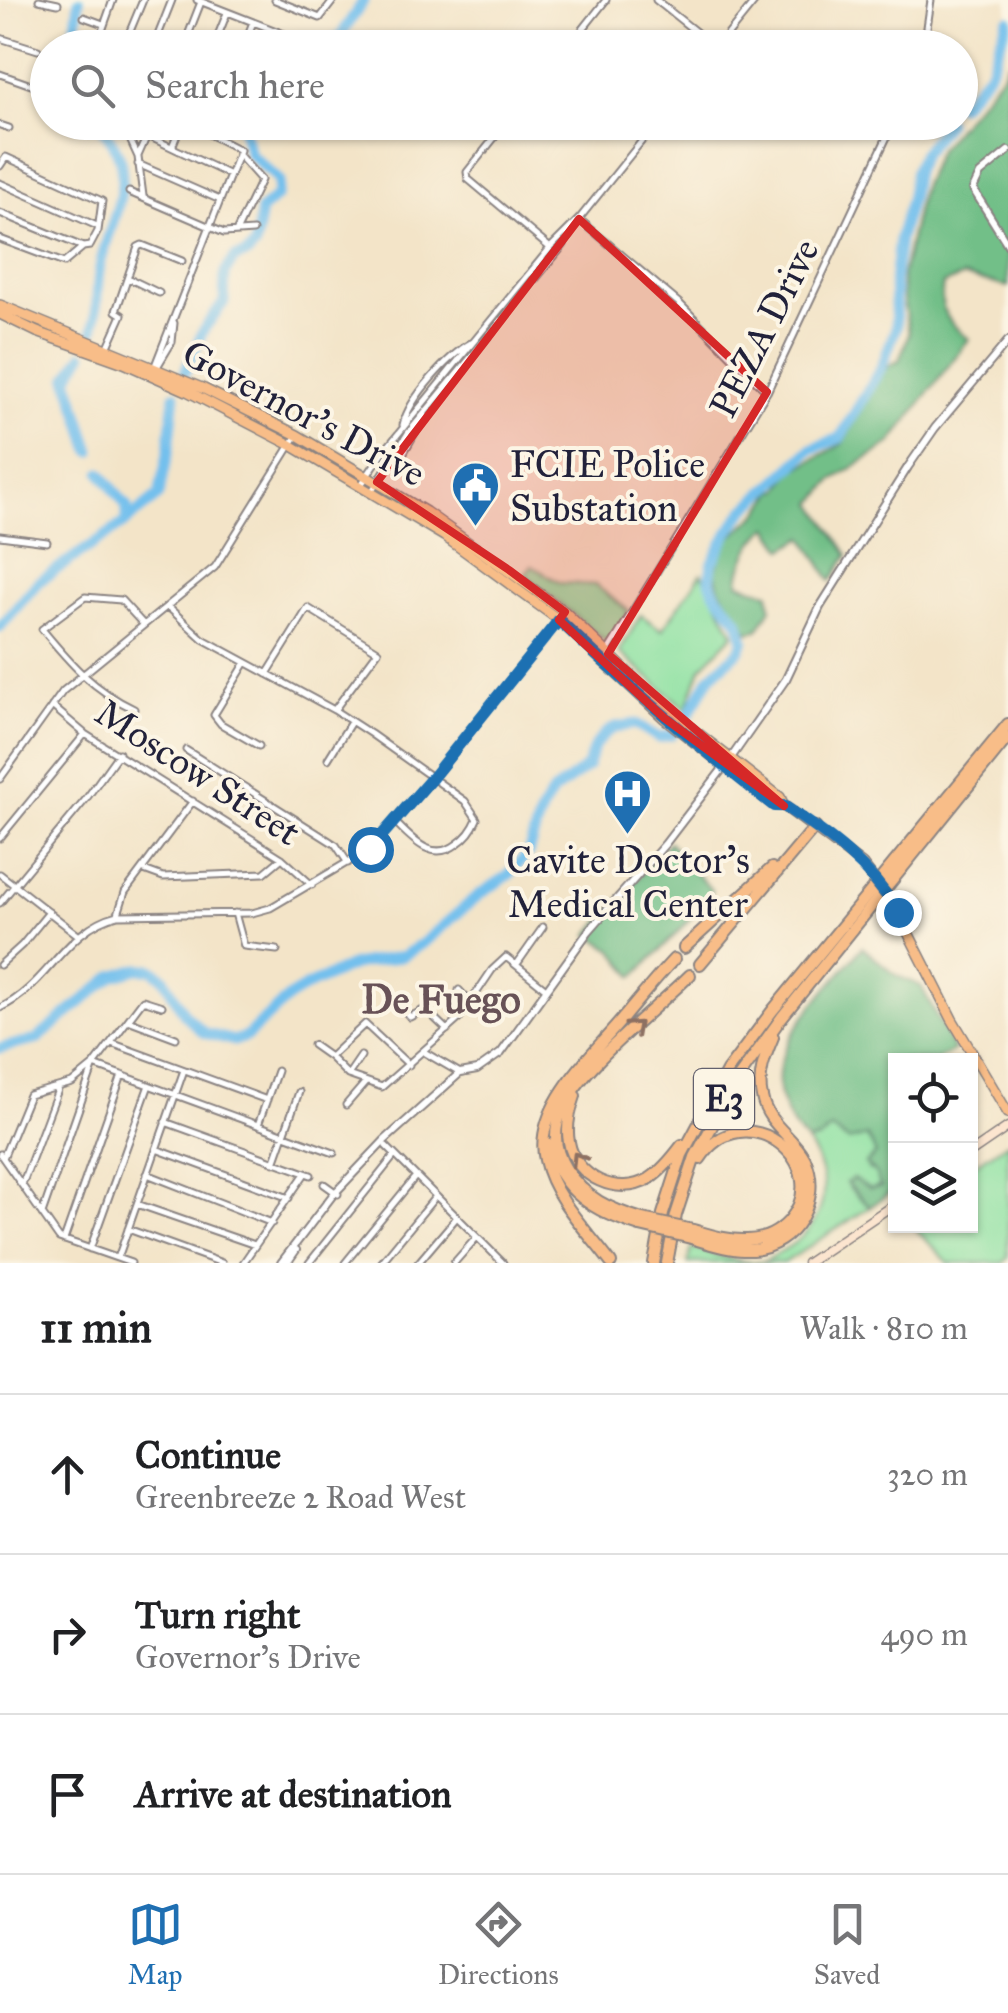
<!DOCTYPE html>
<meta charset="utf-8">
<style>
:root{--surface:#fff;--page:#f2f2f2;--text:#202124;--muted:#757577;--line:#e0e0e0;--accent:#1f6fb2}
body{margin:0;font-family:"IM FELL Great Primer",serif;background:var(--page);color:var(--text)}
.controls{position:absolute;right:30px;bottom:30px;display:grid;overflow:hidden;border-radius:0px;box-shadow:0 2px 8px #0004}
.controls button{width:90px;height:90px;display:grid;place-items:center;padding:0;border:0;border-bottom:2px solid var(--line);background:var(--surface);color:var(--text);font:50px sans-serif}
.stop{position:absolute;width:30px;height:30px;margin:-22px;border:8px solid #1f6fb2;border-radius:50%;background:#fff}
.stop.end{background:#1f6fb2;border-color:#fff;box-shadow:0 2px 10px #0008}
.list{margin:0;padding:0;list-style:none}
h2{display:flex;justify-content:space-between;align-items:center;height:130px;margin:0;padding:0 40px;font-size:42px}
h2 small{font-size:32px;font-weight:400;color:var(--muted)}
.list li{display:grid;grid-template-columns:65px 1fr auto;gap:30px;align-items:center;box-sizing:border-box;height:160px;padding:0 40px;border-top:2px solid var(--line)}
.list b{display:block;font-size:38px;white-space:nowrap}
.list p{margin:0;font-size:32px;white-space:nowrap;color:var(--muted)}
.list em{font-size:32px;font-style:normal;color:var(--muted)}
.icon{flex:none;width:55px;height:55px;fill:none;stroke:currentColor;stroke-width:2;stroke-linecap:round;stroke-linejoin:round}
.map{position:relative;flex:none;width:1008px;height:1263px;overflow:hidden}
.search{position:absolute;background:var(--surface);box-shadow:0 2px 8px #0004;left:30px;right:30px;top:30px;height:110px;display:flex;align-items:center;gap:25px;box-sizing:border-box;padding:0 35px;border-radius:55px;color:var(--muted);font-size:38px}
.sheet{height:610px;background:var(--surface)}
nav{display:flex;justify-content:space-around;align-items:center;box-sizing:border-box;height:140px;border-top:2px solid var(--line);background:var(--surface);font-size:28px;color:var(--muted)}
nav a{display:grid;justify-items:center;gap:5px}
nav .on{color:var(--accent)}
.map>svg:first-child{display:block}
.green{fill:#8de1a2;stroke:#58826e;stroke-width:2.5}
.forest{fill:#72bf88;stroke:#4a7062;stroke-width:2.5}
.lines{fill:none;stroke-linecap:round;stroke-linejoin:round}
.river{stroke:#73c0ed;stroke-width:11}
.minor-casing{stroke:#8a8382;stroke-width:9}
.tertiary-casing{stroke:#8a8382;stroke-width:10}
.secondary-casing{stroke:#8a8382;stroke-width:11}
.primary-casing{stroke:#8a8382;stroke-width:12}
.motorway-casing{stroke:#8a8382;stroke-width:14}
.minor{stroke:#fff;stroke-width:5}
.tertiary{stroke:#fff;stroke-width:6}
.secondary{stroke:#fce5cf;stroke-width:8}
.primary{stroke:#f8bd88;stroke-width:9}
.motorway{stroke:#f8bd88;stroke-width:10}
.primary-bridge-casing{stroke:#8a8382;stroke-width:12;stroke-linecap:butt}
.motorway-bridge-casing{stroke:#8a8382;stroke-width:14;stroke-linecap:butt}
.primary-bridge{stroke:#f8bd88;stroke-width:9}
.motorway-bridge{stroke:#f8bd88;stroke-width:10}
.oneway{stroke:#8d7062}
.route{stroke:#1f6fb2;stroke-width:12}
.marked{fill:#d62828;fill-opacity:0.2;stroke:#d62828;stroke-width:8;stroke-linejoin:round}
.labels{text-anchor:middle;stroke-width:8;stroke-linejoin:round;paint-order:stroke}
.shield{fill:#fcf5e5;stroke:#63616e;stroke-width:2.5}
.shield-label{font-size:35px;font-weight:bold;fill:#22223b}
.street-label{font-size:38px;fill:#22223b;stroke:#fcf5e5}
.poi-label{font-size:38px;fill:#22223b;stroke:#fcf5e5;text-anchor:start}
.neighbourhood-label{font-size:40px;font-weight:bold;fill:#685257;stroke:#fcf5e5}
</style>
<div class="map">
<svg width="1008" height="1263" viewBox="0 0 1008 1263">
<rect width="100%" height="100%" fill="#fcf5e5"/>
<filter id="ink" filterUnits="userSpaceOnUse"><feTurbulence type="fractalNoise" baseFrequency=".01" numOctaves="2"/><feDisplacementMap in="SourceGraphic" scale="20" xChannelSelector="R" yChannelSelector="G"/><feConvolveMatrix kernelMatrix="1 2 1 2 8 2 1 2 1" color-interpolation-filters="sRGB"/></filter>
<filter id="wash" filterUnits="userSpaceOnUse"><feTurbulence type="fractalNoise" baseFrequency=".0048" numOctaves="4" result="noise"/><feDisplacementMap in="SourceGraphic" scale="40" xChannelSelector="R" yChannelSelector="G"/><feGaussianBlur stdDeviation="2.25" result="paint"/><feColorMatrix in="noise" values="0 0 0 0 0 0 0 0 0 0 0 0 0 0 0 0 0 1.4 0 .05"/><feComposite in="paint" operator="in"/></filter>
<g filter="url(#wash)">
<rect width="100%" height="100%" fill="#f3e4c8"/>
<!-- green -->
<path class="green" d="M532,566l28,17 35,2 34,26 -19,34 -85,-70z
M702,573l32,61 -33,34 -15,41 -67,-57 22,-37 21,15z
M832,1129l12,10 23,-3 9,18 -8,15 7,4 6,13 -11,3 -17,-10 -4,9 21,19 -86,56h-96l3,-15c21,5 47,15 69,14 7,0 13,-6 20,-10 46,-25 56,-67 27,-110l12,-3z
M1008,1142v116l-5,5h-54l-37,-37h58l1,-59z"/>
<!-- forest -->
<path class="forest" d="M1008,61v226l-44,-11 -21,8c-5,26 6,40 26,55l-79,105 -57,36 -19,23 34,52 -17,26 -27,-44 -20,12 -15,-22c-16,11 -29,36 -30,56l30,10 2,15 -13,22 -10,2 -30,-46 -3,-15 11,-30 33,-28 15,-22 6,-2 12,-18 50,-27 39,-69 7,-9 11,-5 10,-27 -7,-40v-18l19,-86 17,-40 65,-77z
M669,842l43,49 -28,35 -50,51 -21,-27 -24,-15z
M862,947l35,29 24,10 33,64 -17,10h-41l-1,129 -25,18 -24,-24 7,-4 17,10 11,-2 -6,-14 -10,-9 11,-10 -9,-18 -18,5 -18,-12 -12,10 -12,3c-73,-75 11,-137 55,-195z"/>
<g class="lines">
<!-- river -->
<path class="river" d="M73,48l6,-48
M327,48l14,-13 23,-35
M960,105l29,-33 19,-52
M93,331c6,-24 2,-45 8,-69 8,-37 32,-75 15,-113 -4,-9 -12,-18 -17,-27
M83,355l-15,23 23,73
M185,372l19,-43 20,-27 1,-30 10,-14 12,-4 8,-8 6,-36 16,-14 2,-16 -29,-26 -9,-32
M101,473l26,34 -1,15
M0,627l38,-45 88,-60 33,-27 10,-46 6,-54
M689,714l21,-37 30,-27 4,-10 -6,-20 -24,-29 -4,-10 2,-17 16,-31 16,-22 67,-62 29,-11 42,-72 14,-39 -2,-45 5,-44 11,-38 5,-30 7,-16 25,-32
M0,1048l36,-8 77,-64 24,-7h15l12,9 21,37 19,18 30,8 13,-5 42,-39 20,-12 44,-20 50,-9 20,-13 57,-49 29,-19 19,-22 13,-41 12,-20 34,-25 8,-22 11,-12 10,-6 20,-3 23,14 13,-3"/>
</g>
</g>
<g filter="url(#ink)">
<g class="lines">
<defs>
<path id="minor" d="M39,0l19,4
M197,0l105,41
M275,0l45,18 14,-18
M656,0l60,48
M84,17l19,7
M0,38l38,12
M78,42l15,6
M96,48l17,-48
M123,48l20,-48
M153,48l19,-48
M183,48l18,-46
M213,48l14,-35
M243,48l10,-26
M568,48l38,-48
M717,48l39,-48
M924,48l7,-48
M0,74l48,17
M122,122l16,35 5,39
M507,122l-40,50 1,7 81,68
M0,125l9,3
M148,136l82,39
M172,147l10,-25
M138,156l15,-34
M138,164l82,36
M0,166l6,-9 96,44 -4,30 -8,15 -7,1 -19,16 -64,-24
M0,183l97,43
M129,192l95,41 29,-2
M0,213l83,34
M579,219l101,85 87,88
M236,232l25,-52 -23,-26
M128,278l31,15
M106,351l16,-36 -6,-4 22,-64 4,-2 40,16
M157,367l15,-25 2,-19
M154,368l86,-218 -55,-28
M403,425c6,-27 45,-69 68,-82
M386,469l17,-15 22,-39
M361,485l20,-30 169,-207 29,-29 78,-97
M372,491l36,-58 155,-187 12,-20
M0,536l47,6
M167,606l36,33 131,71 37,24 94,67 12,18c-4,10 -11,19 -20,25 -25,19 -45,-5 -62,-22
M608,651l159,-259 127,-270
M245,664l-31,51 7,9 38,22
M267,674l41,-66 70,43 -43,58
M52,706l33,28 197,124 30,27
M134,709c-41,-19 -64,-46 -92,-80l43,-32 36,3 22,24
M186,750l150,95 12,18
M328,759l23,-37
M0,779l63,-88 152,-124 82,-132
M0,838l85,-104
M144,870l19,7 101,-4 18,-15
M0,874l78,61
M0,903l86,-104 33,-46
M235,913l9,33 33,4
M118,914l7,-22 68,-91
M517,964l26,-37
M0,965l22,-20 27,-33
M459,990l11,12
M396,1001l14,16 15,-8 22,21
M0,1008c48,-22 65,-80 118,-93l134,-2 18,-5 100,-59 62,-70 133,-167
M128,1020l48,18
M111,1043l156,57
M313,1045l17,12
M424,1052l36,21
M409,1065l-44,-41 -35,33 18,18 34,12 77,-68 33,-49 14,-13 40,32
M348,1075l13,-19
M346,1105l19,-22
M165,1122l146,53
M258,1125l19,-54
M386,1146l117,117
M156,1149l133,49
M0,1154l59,84 72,25
M3,1158l26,-63 43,-12 22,-18 49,-65 19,6
M274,1163l25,-71
M147,1174l125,49
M324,1184l14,10
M22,1185l37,-98
M137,1204l118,41
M42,1214l52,-149 240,88
M128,1229l94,34
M64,1240l58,-165
M90,1249l59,-164
M118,1258l66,-188
M243,1263l61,-88
M309,1263l86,-108
M345,1263l71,-87
M381,1263l55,-67
M418,1263l39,-46
M454,1263l23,-26"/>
<path id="tertiary" d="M1008,151l-28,23 -7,15 35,56
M731,758l55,-79 34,-72 88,-140 27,-39 73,-87
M281,1263l51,-67 53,-56 75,-67 17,-3 24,-17 87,-121 77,-88 59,-77
M287,1263l9,-13"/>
<path id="secondary" d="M970,1153l38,-26
M807,1263l89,-60"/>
<path id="primary" d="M0,305l204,84 93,46 129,77 139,100 98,94 117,91 4,9 78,58
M0,314l37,18 87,31 63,28 104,54 153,91 115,84 105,98 110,87 10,1
M894,905l58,114 56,94"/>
<path id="motorway" d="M684,948l88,-80
M700,964l115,-137
M575,1096c-5,14 -9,31 -6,46 6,36 49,55 80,37 13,-8 24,-22 33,-34
M549,1144c10,48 48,69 91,82
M642,1219c-32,-10 -57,-20 -76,-50 -12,-19 -13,-39 -4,-59 16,-41 95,-102 128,-135
M693,1230c18,5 36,11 54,10 16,0 31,-7 42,-19 48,-57 -45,-130 -89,-62
M691,1238c20,6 40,13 61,12 43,-3 71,-51 53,-91 -12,-23 -38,-35 -43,-62 -5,-21 3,-41 11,-60
M611,1263c-22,-30 -58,-65 -66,-103 -13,-53 49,-106 79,-143 17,-20 32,-39 50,-58
M654,1263l9,-49 19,-59 45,-84 46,-61 235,-286
M667,1263l9,-48 19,-58 44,-80 43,-60 226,-280"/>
</defs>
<!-- minor casing -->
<use href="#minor" class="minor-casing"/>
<!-- tertiary casing -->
<use href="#tertiary" class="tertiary-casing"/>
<!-- secondary casing -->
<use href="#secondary" class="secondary-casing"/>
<!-- primary casing -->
<use href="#primary" class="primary-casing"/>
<!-- motorway casing -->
<use href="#motorway" class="motorway-casing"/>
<!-- minor -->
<use href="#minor" class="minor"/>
<!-- tertiary -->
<use href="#tertiary" class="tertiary"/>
<!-- secondary -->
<use href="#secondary" class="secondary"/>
<!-- primary -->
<use href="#primary" class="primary"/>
<!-- motorway -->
<use href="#motorway" class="motorway"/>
<defs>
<path id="primary-bridge" d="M862,864l32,41"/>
<path id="motorway-bridge" d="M642,1219l51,11
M640,1226l51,12"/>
</defs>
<!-- primary-bridge casing -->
<use href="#primary-bridge" class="primary-bridge-casing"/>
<!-- motorway-bridge casing -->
<use href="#motorway-bridge" class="motorway-bridge-casing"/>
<!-- primary-bridge -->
<use href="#primary-bridge" class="primary-bridge"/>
<!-- motorway-bridge -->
<use href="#motorway-bridge" class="motorway-bridge"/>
</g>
<!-- one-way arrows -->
<defs><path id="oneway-chevron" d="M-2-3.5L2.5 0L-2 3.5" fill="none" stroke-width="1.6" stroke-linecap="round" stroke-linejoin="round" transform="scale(2.5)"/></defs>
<g class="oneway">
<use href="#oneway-chevron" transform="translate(635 1027) rotate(-42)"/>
<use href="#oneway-chevron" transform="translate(578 1159) rotate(-122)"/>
</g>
</g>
<g class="lines" filter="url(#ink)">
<!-- route -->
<path class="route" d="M370,849l62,-71 127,-158c69,66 140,127 215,186h10c46,30 85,59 114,106"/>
</g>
<!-- marked area -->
<path class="marked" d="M579,219l188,173 -159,262 176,152 -120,-88 -105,-98 6,-8 -56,-42 -132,-88z"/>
<!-- icons -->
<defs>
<symbol id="civic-pin" viewBox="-11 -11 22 30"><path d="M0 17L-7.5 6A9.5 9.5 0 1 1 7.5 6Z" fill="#1f6fb2" stroke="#fcf5e5"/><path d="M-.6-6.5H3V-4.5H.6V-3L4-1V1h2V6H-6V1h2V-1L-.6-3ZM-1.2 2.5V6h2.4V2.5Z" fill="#fff"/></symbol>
<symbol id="hospital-pin" viewBox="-11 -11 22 30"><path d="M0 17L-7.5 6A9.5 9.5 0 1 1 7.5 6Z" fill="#1f6fb2" stroke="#fcf5e5"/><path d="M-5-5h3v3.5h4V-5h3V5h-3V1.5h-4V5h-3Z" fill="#fff"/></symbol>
</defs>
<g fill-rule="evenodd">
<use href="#civic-pin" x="448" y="458" width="55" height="75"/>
<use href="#hospital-pin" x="600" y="766" width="55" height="75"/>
</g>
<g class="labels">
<!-- shield labels -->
<rect class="shield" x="694" y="1069" width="60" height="60" rx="8"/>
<g class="shield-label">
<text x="724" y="1111">E3</text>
</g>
<!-- street labels -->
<g class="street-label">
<text transform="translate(764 328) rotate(-63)" y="13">PEZA Drive</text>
<text transform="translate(304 413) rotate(28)" y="13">Governor's Drive</text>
<text transform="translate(198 772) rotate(33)" y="13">Moscow Street</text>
</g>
<!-- poi labels -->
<g class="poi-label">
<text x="510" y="477">FCIE Police<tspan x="510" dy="44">Substation</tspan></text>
<text x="628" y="873" text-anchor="middle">Cavite Doctor's<tspan x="628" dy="44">Medical Center</tspan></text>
</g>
<!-- neighbourhood labels -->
<g class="neighbourhood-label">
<text x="441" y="1013">De Fuego</text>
</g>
</g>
</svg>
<div class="controls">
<button><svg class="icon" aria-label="locate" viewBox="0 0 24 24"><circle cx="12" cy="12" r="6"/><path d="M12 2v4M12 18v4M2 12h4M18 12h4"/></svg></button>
<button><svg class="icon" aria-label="layers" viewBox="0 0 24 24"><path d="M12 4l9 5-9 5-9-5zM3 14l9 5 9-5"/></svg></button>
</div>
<div class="stop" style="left:370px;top:849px"></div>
<div class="stop end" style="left:898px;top:912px"></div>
<div class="search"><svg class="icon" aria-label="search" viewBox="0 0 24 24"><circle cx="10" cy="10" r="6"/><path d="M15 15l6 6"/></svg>Search here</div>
</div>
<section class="sheet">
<h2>11 min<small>Walk · 810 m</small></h2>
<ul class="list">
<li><svg class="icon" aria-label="ahead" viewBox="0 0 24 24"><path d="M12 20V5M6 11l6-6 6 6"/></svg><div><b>Continue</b><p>Greenbreeze 2 Road West</p></div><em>320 m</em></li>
<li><svg class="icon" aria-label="right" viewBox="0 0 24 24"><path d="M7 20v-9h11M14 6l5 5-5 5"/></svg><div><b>Turn right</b><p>Governor's Drive</p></div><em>490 m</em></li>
<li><svg class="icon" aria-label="arrive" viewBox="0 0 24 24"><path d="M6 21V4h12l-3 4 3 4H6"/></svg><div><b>Arrive at destination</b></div></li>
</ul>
</section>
<nav>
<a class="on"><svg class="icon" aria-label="map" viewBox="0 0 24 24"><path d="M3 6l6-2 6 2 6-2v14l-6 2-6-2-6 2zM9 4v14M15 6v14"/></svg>Map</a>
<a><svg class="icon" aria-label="directions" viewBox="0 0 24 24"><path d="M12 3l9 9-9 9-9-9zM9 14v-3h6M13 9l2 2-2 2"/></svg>Directions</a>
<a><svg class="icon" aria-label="saved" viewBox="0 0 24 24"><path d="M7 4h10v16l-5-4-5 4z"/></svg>Saved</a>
</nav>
